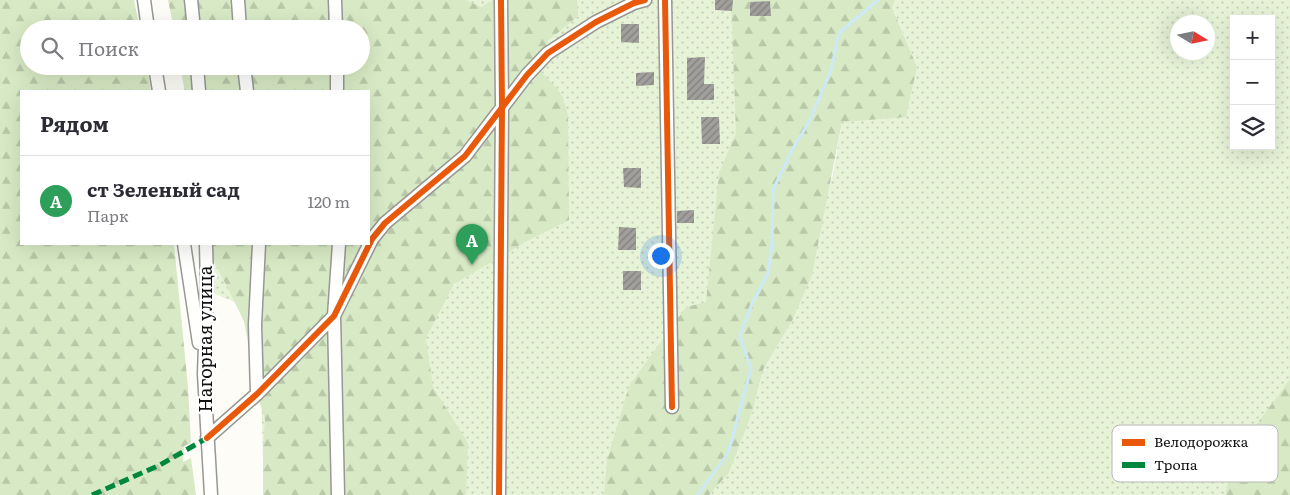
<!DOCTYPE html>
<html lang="ru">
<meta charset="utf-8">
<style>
:root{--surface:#fff;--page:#f2f2f3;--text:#2b2b33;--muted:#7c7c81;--line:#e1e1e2;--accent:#111827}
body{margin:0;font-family:Literata,serif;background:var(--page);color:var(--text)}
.controls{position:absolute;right:15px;top:15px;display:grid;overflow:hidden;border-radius:0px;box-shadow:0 5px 20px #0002}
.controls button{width:45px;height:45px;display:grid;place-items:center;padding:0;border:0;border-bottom:1px solid var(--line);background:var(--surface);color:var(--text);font:25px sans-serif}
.compass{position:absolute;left:1170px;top:15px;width:45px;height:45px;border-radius:50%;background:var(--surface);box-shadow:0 5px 20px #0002;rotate:100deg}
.you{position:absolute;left:660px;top:255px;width:18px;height:18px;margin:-12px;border:4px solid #fff;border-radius:50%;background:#1a73e8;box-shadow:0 0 0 8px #1a73e833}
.badge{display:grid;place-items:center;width:32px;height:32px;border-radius:50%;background:var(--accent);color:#fff;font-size:16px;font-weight:700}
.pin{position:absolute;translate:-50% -41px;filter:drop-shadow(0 1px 2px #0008)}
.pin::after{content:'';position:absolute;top:26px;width:18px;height:15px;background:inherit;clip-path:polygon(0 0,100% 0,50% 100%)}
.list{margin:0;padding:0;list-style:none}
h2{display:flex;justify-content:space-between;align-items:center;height:65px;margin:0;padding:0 20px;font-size:21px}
h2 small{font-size:16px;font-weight:400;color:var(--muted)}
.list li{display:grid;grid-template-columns:32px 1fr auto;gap:15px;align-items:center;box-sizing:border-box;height:90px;padding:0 20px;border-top:1px solid var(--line)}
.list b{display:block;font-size:19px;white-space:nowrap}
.list p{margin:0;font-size:16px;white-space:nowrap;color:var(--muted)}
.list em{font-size:16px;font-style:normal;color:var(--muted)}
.icon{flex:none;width:28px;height:28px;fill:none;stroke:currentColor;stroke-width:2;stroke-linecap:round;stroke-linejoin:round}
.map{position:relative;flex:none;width:1290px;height:495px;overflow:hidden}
.search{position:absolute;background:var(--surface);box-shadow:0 5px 20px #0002;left:20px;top:20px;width:350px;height:55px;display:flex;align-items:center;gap:12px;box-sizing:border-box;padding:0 18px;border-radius:28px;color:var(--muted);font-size:19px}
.panel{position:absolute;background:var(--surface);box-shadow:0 5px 20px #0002;left:20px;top:90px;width:350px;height:155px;border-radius:0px}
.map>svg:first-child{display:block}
.green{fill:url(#green-dots);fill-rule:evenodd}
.forest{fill:url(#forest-firs)}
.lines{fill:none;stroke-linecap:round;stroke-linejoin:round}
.stream{stroke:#cde8f7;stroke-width:3}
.building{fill:url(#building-hatch)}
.street-casing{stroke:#979795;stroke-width:15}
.street{stroke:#fffffe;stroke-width:12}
.quiet{stroke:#00873e;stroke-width:5;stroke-dasharray:10 5;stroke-linecap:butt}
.cycleway-casing{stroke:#fff;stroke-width:9}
.cycleway{stroke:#e8590c;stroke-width:6}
.labels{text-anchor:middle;stroke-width:5;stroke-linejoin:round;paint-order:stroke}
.street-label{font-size:18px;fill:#111;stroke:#fff}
.key{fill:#fff;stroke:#b8b8b8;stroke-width:1}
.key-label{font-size:14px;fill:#111}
</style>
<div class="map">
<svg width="1290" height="495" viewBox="0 0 1290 495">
<defs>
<pattern id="green-dots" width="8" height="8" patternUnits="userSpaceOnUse" patternTransform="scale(1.25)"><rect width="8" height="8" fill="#e7f3d7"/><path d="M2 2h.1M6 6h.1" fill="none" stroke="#c5cfb8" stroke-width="1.8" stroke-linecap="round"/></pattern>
<pattern id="forest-firs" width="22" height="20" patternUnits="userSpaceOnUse" patternTransform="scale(1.25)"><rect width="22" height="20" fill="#d8eac5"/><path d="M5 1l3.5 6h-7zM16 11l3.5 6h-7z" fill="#b8c8a8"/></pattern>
<pattern id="building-hatch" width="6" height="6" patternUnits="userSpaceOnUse" patternTransform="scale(1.25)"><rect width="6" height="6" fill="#a19f9c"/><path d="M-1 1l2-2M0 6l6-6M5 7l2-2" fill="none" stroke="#82807e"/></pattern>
</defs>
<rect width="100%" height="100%" fill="#fdfcf7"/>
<!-- green -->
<path class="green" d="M199,0h605l-77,287 -89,208h-374l-5,-183 -44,-18 -3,-50h157v-153l-8,-25v-37z
M895,0h395v379l-55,76 -10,40h-516l20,-22 23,-60 11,-43 29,-49 41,-147 9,-52 75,-55 -25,-61zM1234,19h37v127h-37zM1178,22h30v30h-30z"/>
<!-- forest -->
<path class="forest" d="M0,0h134l6,29h-111v37h118l4,25h-130v153h153l14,143 3,56 -7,3 -1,16 8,-4 5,37h-196z
M168,0h298l15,7 12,-7h84l1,16 -30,25 -9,29 18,18 6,10 5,17 1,105 -42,21 -73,43 -28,54 7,49 35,56 -2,52h-203v-50l2,-25 -7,-23 -14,-76 -35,-70 -2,-7h162v-153h-185v-4l-4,-21h181v-37h-187z
M731,0h164l-3,7 25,60 -11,50 -64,5 -30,153 -20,46 -29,49 -11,43 -23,60 -20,22h-105l3,-35 22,-74 57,-79 20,-5 13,-129 17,-40z
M1290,379v116h-65l9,-40z"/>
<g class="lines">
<!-- stream -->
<path class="stream" d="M698,495l30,-42 23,-84 -11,-33 11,-30 17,-33 4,-28 1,-55 19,-40 17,-28 22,-52 8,-37 39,-33"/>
</g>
<!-- building -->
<path class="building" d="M715,0h18l-1,11 -17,-1z
M770,1l1,15h-21v-14z
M621,24h18v19l-18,-1z
M705,57l-1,27h10v16h-27v-42z
M654,72v13l-18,1v-13z
M701,117h18l1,27h-18z
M623,168h18v20l-17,-1z
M694,210v13h-17v-12z
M619,227l17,1v22h-18z
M623,271h18v19h-18z"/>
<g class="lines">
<defs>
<path id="street" d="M144,0l4,29
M191,0l3,29
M238,0l2,29
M335,0l1,29
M665,0l7,407
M155,66l4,25
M197,66l2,25
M244,66l3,25
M337,66v25
M184,244l15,99
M206,244l1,43 -3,87 7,121
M257,394l-2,-69 4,-81
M207,438l50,-44 77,-78 38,-77 13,-16 80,-67 62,-81 21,-22 48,-31 38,-19 11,-3
M338,495l-4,-179 5,-72
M499,495l3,-388 -1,-107"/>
</defs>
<!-- street casing -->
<use href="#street" class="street-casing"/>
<!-- street -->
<use href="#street" class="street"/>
<!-- quiet -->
<path class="quiet" d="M92,495l68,-30 47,-27"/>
<defs>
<path id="cycleway" d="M665,0l7,407
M207,438l50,-44 77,-78 38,-77 13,-16 80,-67 62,-81 21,-22 48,-31 38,-19 11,-3
M499,495l3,-388 -1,-107"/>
</defs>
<!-- cycleway casing -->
<use href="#cycleway" class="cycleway-casing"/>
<!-- cycleway -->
<use href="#cycleway" class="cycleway"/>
</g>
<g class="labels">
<!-- street labels -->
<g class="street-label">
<text transform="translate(206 339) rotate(-90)" y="6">Нагорная улица</text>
</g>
</g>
<!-- legend -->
<rect x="1112" y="425" width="166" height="57" rx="8" class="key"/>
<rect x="1122" y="439" width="23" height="7" fill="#e8590c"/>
<rect x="1122" y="462" width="23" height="6" fill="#00873e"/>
<g class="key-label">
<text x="1154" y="447">Велодорожка</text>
<text x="1154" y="470">Тропа</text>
</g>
</svg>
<div class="controls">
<button>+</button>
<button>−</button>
<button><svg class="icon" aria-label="layers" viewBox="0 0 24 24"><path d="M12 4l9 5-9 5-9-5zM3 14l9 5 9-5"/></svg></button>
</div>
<svg class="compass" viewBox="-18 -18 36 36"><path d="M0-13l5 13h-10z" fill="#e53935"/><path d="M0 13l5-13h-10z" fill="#7c7c81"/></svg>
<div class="you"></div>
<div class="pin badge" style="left:472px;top:265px;background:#2e9e5b">A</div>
<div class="search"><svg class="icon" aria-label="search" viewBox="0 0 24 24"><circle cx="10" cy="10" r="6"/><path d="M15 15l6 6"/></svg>Поиск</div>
<section class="panel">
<h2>Рядом<small></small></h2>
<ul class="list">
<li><span class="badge" style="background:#2e9e5b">A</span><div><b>ст Зеленый сад</b><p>Парк</p></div><em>120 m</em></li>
</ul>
</section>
</div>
